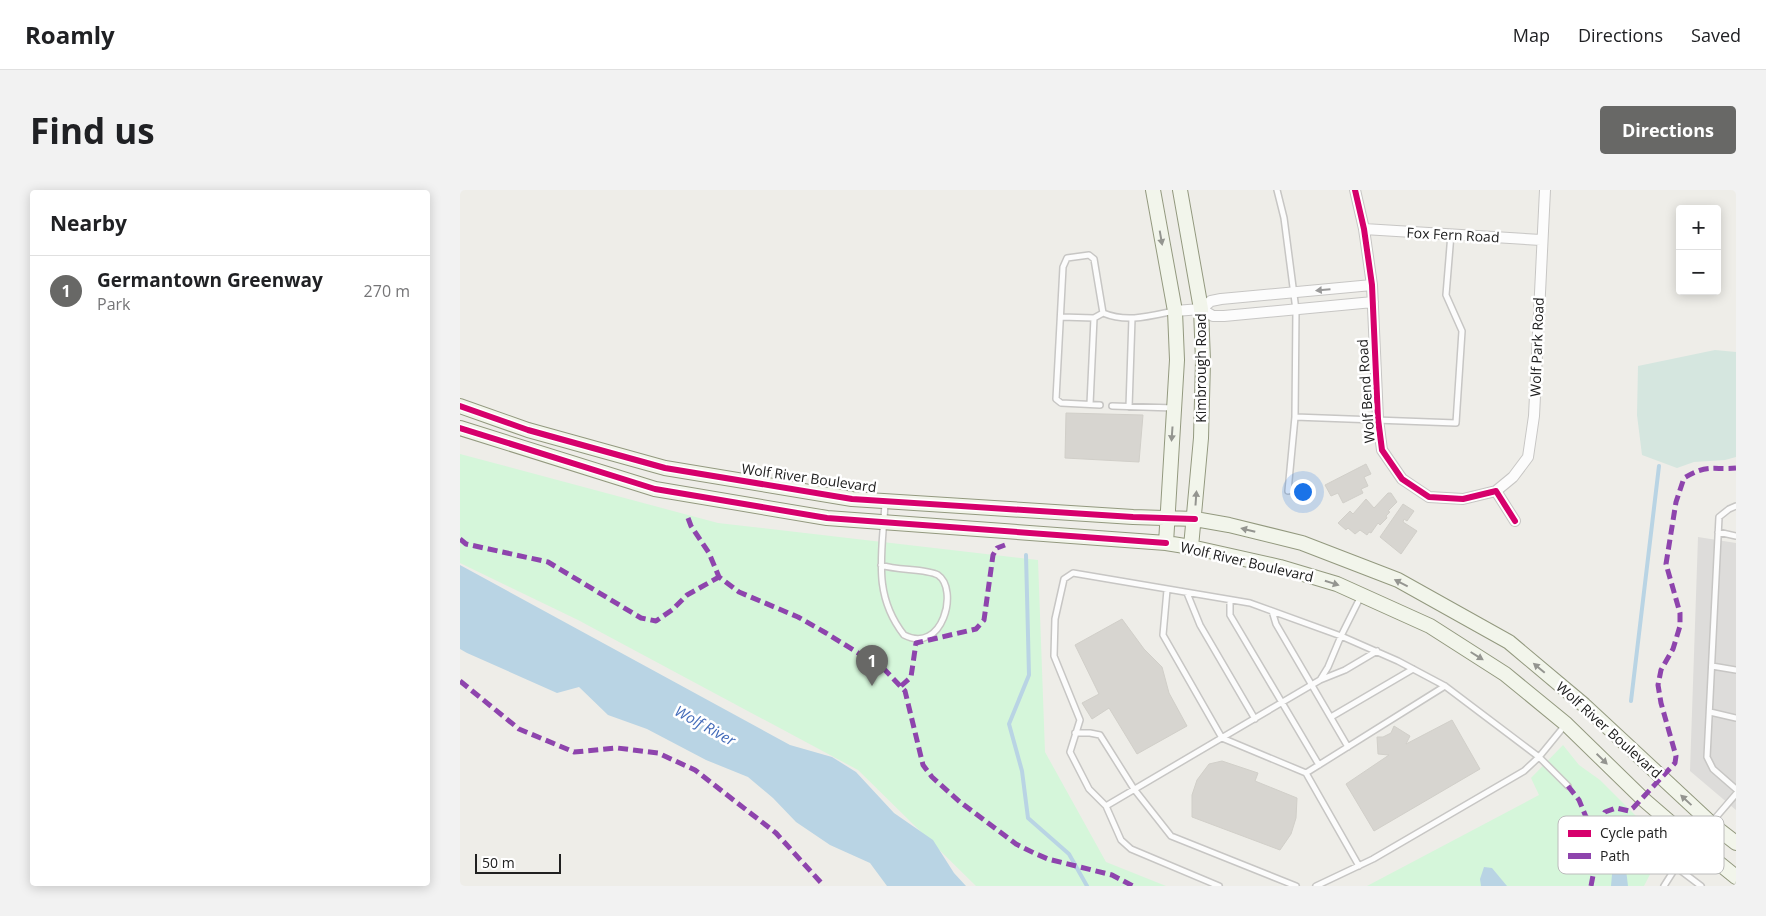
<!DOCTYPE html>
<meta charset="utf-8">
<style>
:root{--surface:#fff;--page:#f2f2f2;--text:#202124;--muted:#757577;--line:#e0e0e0;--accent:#686866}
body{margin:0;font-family:"Open Sans",sans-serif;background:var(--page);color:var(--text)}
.controls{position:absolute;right:15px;top:15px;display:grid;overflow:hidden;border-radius:5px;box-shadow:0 2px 12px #0003}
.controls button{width:45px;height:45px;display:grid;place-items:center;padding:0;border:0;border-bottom:1px solid var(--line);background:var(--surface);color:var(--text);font:25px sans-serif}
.scale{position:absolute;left:15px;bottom:12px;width:86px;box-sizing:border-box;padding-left:5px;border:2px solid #202020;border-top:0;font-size:14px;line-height:18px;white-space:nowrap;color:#202020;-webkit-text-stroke:4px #fff;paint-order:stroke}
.you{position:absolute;left:842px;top:301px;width:18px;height:18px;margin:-12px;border:4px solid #fff;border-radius:50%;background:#1a73e8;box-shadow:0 0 0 8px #1a73e833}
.badge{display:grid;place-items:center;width:32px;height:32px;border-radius:50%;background:var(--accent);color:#fff;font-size:16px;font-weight:700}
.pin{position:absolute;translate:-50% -41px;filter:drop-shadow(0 1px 2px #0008)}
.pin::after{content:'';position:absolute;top:26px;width:18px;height:15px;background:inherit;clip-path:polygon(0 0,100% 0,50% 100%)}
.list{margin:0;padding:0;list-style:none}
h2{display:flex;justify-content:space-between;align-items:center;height:65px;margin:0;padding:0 20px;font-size:21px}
h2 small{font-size:16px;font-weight:400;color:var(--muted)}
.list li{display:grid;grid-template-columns:32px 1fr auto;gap:15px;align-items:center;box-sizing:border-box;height:70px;padding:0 20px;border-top:1px solid var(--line)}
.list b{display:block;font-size:19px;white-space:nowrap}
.list p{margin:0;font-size:16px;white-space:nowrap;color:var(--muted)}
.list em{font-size:16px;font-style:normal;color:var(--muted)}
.map{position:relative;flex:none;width:1276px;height:696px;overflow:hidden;border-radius:5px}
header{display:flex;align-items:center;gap:30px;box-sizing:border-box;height:70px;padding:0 25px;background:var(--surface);border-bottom:1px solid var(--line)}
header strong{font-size:24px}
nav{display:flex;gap:28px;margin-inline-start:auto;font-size:18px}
.intro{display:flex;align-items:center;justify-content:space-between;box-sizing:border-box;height:120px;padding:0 30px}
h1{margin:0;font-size:35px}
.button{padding:12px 22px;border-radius:5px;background:var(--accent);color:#fff;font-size:18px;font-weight:700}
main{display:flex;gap:30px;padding:0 30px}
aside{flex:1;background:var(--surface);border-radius:5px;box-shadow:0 2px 12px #0003}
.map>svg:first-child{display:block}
.residential{fill:#dddcda}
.wetland{fill:#d5e6df}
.park{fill:#d5f6da}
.water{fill:#b9d4e4}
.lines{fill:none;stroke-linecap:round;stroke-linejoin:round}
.stream{stroke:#b9d4e4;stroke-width:4}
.building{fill:#d7d5d0;stroke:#d1cfc9}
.lane-casing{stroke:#c7c6c4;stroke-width:8}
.street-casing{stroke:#c7c6c4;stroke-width:12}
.secondary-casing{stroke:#93997f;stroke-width:16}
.lane{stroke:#fcfcfc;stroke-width:5}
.street{stroke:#fcfcfc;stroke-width:10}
.secondary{stroke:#f2f5eb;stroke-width:14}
.quiet{stroke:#8e44ad;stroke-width:5;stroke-dasharray:10 5;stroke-linecap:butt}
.cycleway-casing{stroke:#fff;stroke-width:9}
.cycleway{stroke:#d6006c;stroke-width:6}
.oneway{fill:#949590}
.oneway2{fill:#999}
.labels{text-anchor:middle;stroke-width:5;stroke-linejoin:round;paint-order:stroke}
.street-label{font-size:14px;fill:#202020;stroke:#fff}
.water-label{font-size:15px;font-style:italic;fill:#436bb9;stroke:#fff}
.key{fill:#fff;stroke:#bcbcbc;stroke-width:1}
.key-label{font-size:14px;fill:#202020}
</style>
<header>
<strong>Roamly</strong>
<nav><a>Map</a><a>Directions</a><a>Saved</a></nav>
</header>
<div class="intro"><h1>Find us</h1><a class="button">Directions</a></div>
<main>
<aside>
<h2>Nearby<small></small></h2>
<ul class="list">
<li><span class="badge">1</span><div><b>Germantown Greenway</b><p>Park</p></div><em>270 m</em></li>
</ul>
</aside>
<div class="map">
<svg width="1276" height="696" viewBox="0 0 1276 696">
<rect width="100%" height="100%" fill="#eeede8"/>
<!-- residential -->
<path class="residential" d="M1238,347l38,6v267l-46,-39z"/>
<!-- wetland -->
<path class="wetland" d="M1255,160l21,2v105l-11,3 -31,2 -17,6 -35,-13 -5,-40 1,-49z"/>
<!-- park -->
<path class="park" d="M0,264l258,69 320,37 7,192 61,110 60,24h-190l-118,-116 -280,-150 -118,-57z
M1103,555l16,20 21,15 65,65 -21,41h-277l172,-91 -8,-17z"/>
<!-- water -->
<path class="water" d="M0,375l330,180 42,12 24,15 38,41 39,27 21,33 12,13h-79l-17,-23 -40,-18 -34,-23 -23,-24 -25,-21 -42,-17 -59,-31 -39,-14 -29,-28 -22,6 -90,-40 -7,-4z
M1167,638l-3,25 4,33h-17l2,-23 6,-34z
M1024,677l8,1 15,18h-26l-1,-7z"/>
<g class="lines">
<!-- stream -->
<path class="stream" d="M566,365l3,120 -20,49 13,47 6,47 41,36 18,32
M1171,511l28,-235"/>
</g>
<!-- building -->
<path class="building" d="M606,223l77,2 -4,47 -74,-4z
M906,274l5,10 -7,3 4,9 -7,3 2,4 -20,10 -5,-10 -7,3 -6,-11z
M928,303h3l6,9 -9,9 2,1 -4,4 1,2 -7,7 -2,-2 -7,10 -2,-1 -2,3 -7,-5 -5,4 -7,-6 -2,2 -8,-7 12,-12 3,3 13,-15 8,9z
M943,314l11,7 -7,10 -3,-2 -1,3 14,9 -16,23 -21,-17z
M662,429l22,30 18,18 7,26 18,33 -50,28 -28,-46 -17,11 -10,-16 17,-9 -24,-49z
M992,530l28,49 -106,62 -28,-47 43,-29 -11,-1 -1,-17h6l8,-4 3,-7 16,10 -4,8z
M762,571l36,12 -3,8 42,17 -1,20 -5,16 -11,16 -88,-33v-22l5,-15 12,-16z"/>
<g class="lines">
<defs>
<path id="lane" d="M817,0l7,28 12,92 -1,107 -7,74
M601,127l33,1 9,-5
M630,214l4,-86
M640,215l-39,-2 -5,-4 7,-132 4,-9 22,-3 5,4 9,54c24,10 47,3 71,-2
M652,216l62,2
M669,217l3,-89
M835,227l161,6 6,-92 -16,-36 5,-61
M1276,316l-7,3 -10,8 -12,240 6,12 23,20
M1258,342l18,4
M421,375c17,6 44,3 57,10 21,14 5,80 -34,60 -33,-42 -21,-84 -19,-133
M707,400l-4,45 59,103 84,35 53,93
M727,403l13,32 55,94
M901,406l-20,40 -13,31 -8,13 -214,126 -17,-17 -19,-37 10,-32 -26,-64 1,-37 9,-40 9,-6 177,30 91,33 57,25 47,25 94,71 29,29
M770,410v15l89,150
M812,421l4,13 72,123
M1252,476l24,4
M860,490l25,-10 32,-19
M1250,522l26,6
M871,527l82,-48
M615,543h15l10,2 34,54 37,47 125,50
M846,583l139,-87
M646,616l15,34 10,9 88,37
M1251,633l25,-29
M1216,677l25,19
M856,696l57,-27 151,-88 15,-14 27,-33
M1204,696l12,-19 17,-23"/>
<path id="street" d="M895,0l9,39 8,56 6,134 4,31 20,29 27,18 34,2 33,-8 19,30
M904,39l177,11
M912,95l-151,14 -10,2 -10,8 12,7h11l149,-14
M715,121l26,-2
M1036,301l17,-14 15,-20 6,-41 11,-226"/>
<path id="secondary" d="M693,0l22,121 2,49 -11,183
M720,0l21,119 2,52 -2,77 -10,109
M0,216l68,24 137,38 187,31 281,18 62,2 34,6 73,18 96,37 111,62 75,63 130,121 22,17
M0,238l195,61 172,29 339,25 25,4 89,20 57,17 93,42 75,48 61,50 77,75 51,44 42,34"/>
</defs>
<!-- lane casing -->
<use href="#lane" class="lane-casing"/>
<!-- street casing -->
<use href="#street" class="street-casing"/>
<!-- secondary casing -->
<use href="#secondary" class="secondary-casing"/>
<!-- lane -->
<use href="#lane" class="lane"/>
<!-- street -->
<use href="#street" class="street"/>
<!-- secondary -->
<use href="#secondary" class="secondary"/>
<!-- quiet -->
<path class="quiet" d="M228,328l3,8 18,27 10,24 20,15 59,25 28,16 58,36 21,22 18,74 9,12 28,25 56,42 18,9 14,6 64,16 21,11
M0,349l6,5 82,18 93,56 15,3 16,-11 15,-15 32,-18
M0,491l59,48 55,23 43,-4 41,5 37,17 81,63 48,53
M441,496l10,-9 5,-34 60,-14 8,-9 9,-65 4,-7 8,-3
M1108,596l11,14 7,17 13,10
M1131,696l7,-37 1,-22 6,-15 11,-4 13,3 4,-3 42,-45 1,-7 -15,-53 -3,-18 3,-15 12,-21 7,-23v-13l-14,-49 10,-62 8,-24c23,-14 28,-8 52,-10"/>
<defs>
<path id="cycleway" d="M895,0l9,39 8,56 6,134 4,31 20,29 27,18 34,2 33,-8 19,30
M0,216l68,24 137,38 187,31 281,18 62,2
M0,238l195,61 172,29 339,25"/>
</defs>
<!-- cycleway casing -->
<use href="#cycleway" class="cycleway-casing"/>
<!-- cycleway -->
<use href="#cycleway" class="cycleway"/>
</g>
<!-- one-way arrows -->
<defs><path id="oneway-solid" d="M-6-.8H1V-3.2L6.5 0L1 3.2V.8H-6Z" transform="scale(1.25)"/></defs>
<g class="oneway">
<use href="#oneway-solid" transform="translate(701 48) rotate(80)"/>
<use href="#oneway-solid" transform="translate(712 244) rotate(94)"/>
<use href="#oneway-solid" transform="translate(736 308) rotate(-86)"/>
<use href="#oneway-solid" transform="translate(788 340) rotate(-166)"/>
<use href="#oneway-solid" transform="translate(872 393) rotate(18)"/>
<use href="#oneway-solid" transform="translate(941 393) rotate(-153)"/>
<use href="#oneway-solid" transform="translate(1017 466) rotate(32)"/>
<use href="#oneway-solid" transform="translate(1079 478) rotate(-140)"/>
<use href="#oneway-solid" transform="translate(1142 569) rotate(44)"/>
<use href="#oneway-solid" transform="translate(1226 610) rotate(-137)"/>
</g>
<use class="oneway2" href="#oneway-solid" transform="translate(863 100) rotate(175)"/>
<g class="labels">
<!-- street labels -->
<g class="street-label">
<text transform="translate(993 45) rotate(3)" y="5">Fox Fern Road</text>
<text transform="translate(1077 157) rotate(-88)" y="5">Wolf Park Road</text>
<text transform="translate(741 178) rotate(-90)" y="5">Kimbrough Road</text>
<text transform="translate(906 201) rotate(-94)" y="5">Wolf Bend Road</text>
<text transform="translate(349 288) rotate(8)" y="5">Wolf River Boulevard</text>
<text transform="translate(787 372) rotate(13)" y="5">Wolf River Boulevard</text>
<text transform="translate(1149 540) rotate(42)" y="5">Wolf River Boulevard</text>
</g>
<!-- water labels -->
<g class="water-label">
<text transform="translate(245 536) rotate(29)" y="5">Wolf River</text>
</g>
</g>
<!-- legend -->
<rect x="1098" y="626" width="166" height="58" rx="8" class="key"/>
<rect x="1108" y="640" width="23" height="7" fill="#d6006c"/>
<rect x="1108" y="663" width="23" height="6" fill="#8e44ad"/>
<g class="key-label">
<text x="1140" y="648">Cycle path</text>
<text x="1140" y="671">Path</text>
</g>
</svg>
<div class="controls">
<button>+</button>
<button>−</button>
</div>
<div class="scale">50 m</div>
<div class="you"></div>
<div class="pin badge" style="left:412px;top:496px">1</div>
</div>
</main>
